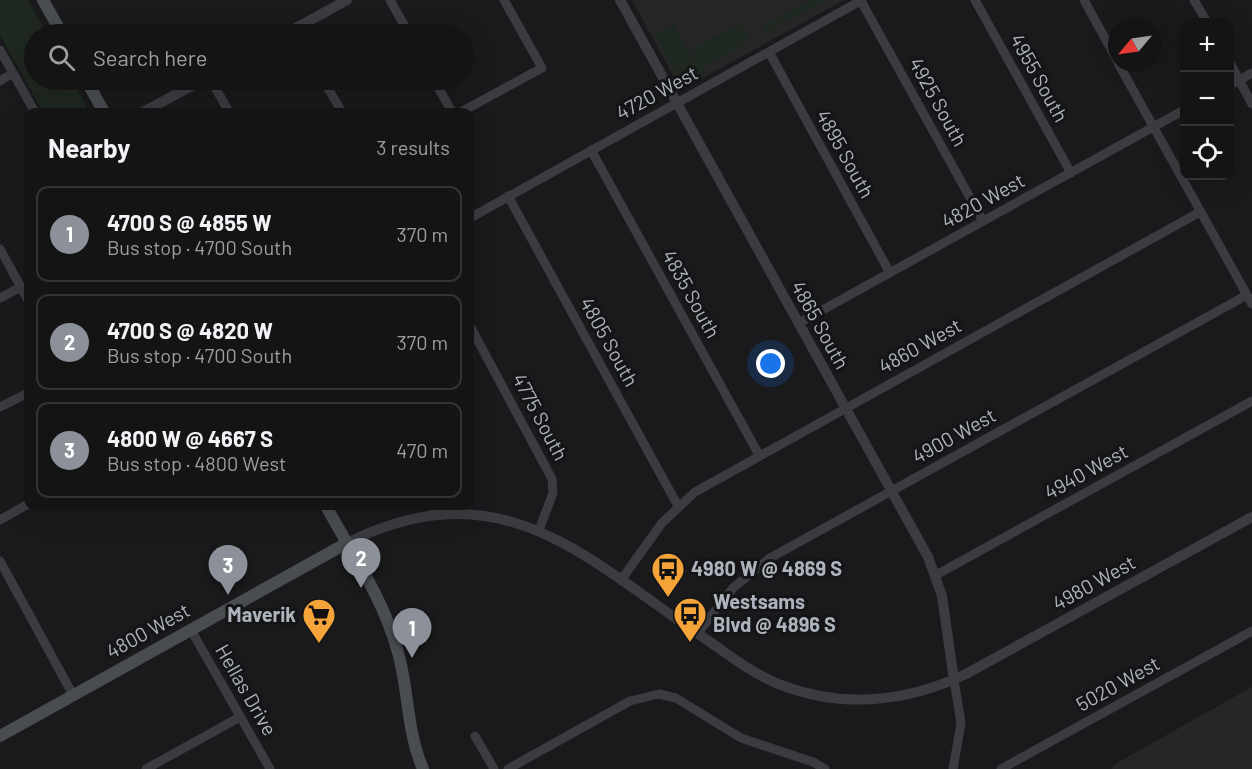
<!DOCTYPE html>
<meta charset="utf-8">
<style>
:root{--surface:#141415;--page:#212122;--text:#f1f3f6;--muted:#9d9ea0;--line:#333334;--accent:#8c9099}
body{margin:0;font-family:Barlow,sans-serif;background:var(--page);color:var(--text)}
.controls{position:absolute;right:18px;top:18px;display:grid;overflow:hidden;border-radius:12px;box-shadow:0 6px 24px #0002}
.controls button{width:54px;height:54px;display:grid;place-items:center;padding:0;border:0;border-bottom:2px solid var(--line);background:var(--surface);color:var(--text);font:30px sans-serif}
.compass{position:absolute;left:1108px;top:18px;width:54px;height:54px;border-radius:50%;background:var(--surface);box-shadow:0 6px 24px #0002;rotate:241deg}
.you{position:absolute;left:771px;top:364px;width:21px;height:21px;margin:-15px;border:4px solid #fff;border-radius:50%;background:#1a73e8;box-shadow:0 0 0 9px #1a73e833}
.badge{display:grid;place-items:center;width:39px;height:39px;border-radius:50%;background:var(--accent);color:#fff;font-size:20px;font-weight:700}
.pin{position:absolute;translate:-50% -50px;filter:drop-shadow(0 2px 3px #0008)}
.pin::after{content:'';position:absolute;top:32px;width:21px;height:18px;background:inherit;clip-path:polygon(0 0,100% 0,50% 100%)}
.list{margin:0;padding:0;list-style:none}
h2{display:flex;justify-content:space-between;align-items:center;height:78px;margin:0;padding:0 24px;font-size:26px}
h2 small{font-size:20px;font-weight:400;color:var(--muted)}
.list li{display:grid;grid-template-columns:39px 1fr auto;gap:18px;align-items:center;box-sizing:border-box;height:96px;margin:0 12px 12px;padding:0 12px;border:2px solid var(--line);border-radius:12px}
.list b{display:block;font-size:22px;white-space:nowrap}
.list p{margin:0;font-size:20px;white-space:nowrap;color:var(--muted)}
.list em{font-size:20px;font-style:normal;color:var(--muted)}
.icon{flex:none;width:33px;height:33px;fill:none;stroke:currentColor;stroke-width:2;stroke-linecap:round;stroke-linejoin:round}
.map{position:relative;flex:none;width:1252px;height:769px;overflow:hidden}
.search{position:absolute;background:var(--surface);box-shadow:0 6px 24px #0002;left:24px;top:24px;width:450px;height:66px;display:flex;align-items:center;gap:15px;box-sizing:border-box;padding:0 21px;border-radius:33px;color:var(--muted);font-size:22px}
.panel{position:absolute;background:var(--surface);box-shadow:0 6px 24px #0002;left:24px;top:108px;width:450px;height:402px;border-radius:12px}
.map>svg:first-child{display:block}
.built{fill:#262629}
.green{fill:#1f2820}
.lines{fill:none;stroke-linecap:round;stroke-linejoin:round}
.minor{stroke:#3b3c41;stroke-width:9}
.tertiary{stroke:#3b3c41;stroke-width:10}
.secondary{stroke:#494c51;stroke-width:12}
.labels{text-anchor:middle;stroke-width:6;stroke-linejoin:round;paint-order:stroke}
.street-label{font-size:20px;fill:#acb3bc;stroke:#151517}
.poi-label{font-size:20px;font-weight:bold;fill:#acb3bc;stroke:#151517;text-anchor:start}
</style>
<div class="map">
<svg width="1252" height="769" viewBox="0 0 1252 769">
<rect width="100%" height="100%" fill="#1a1a1c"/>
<!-- built -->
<path class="built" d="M632,0h212l-163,90z
M1252,687v82h-140l1,-4z"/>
<!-- green -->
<path class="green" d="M0,0h28l19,34h-13v46h38l18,32h-47l-43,-77z
M810,0h16l-63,35 -1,-8z
M740,23l12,17 -46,26 -2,12 -18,8 5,-36z
M673,24l16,26 -5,36 -30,-51z"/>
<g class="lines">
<!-- minor -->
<path class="minor" d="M390,0l19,34
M975,0l96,173
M1084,0l33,60
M1194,0l13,22
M861,1l122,220
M0,50l35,62
M769,52l121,221
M1118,63l134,241
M1230,63l22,41
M211,80l18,32
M323,80l19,32
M434,80l18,32
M0,81l13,-8
M1230,85l22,-12
M461,112l81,-44 -38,-68
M591,150l168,305
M508,196l170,310
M470,218l392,-218
M0,249l28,51
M0,298l21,-11
M799,323l385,-213
M470,326l82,153 1,14 -14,37
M0,407l28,-14
M433,506l2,9
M0,520l28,-16
M0,561l73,134
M936,575l316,-174
M621,580l41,-57 33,-31 505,-280
M191,630l79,139
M697,634l36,-46 37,-30 477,-263
M475,736l19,33
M146,769l94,-52
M508,769l122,-68 29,-7 17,4 65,40 72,24 12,7
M953,769l8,-46 -7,-43
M1001,769l251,-138"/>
<!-- tertiary -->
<path class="tertiary" d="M620,0l308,557 14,39 12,84
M285,34l62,-34
M143,112l60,-32
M347,543c155,-77 238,15 360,97 24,16 47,35 74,45 62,24 126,17 185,-11l286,-157"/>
<!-- secondary -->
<path class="secondary" d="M43,0l19,34
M86,80l18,32
M326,506c25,46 57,92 71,143 12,39 9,81 26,120
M0,736l347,-193"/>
</g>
<!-- icons -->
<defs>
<symbol id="bus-pin" viewBox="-11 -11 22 30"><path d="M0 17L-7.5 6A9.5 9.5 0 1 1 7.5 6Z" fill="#f5a439" stroke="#151517"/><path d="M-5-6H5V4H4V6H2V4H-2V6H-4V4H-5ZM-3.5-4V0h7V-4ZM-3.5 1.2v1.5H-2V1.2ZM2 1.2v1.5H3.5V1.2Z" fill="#111"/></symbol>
<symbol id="supermarket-pin" viewBox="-11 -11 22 30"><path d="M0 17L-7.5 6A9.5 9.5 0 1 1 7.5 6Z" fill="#f5a439" stroke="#151517"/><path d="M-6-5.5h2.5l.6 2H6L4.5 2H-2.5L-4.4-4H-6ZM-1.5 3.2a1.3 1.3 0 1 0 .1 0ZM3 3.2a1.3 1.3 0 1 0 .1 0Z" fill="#111"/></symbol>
</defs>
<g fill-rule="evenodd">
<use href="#bus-pin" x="649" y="550" width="38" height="52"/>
<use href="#bus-pin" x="671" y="595" width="38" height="52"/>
<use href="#supermarket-pin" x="300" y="596" width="38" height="52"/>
</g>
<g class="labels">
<!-- street labels -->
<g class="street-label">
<text transform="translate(1039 78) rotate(61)" y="7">4955 South</text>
<text transform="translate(657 93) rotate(-29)" y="7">4720 West</text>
<text transform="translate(938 102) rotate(61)" y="7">4925 South</text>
<text transform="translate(845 154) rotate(61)" y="7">4895 South</text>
<text transform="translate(983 201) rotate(-29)" y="7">4820 West</text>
<text transform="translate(691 294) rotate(61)" y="7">4835 South</text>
<text transform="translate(820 325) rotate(61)" y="7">4865 South</text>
<text transform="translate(609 342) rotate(61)" y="7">4805 South</text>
<text transform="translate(920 346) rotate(-29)" y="7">4860 West</text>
<text transform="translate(540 417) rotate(62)" y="7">4775 South</text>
<text transform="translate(954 436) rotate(-29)" y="7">4900 West</text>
<text transform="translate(1086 472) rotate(-29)" y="7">4940 West</text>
<text transform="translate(1094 583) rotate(-29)" y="7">4980 West</text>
<text transform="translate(148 631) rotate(-29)" y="7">4800 West</text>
<text transform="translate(1118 684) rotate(-29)" y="7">5020 West</text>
<text transform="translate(246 690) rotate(60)" y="7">Hellas Drive</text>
</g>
<!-- poi labels -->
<g class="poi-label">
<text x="691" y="576">4980 W @ 4869 S</text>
<text x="713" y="609">Westsams<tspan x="713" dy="23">Blvd @ 4896 S</tspan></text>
<text x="296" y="622" text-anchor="end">Maverik</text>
</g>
</g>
</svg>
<div class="controls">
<button>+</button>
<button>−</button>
<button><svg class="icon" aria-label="locate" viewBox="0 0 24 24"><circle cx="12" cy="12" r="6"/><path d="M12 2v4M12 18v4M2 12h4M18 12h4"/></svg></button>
</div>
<svg class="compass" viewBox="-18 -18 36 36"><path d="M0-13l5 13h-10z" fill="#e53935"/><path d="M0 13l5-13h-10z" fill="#9d9ea0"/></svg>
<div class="you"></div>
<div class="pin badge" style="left:412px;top:658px">1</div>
<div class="pin badge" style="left:361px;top:588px">2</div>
<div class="pin badge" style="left:228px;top:595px">3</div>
<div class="search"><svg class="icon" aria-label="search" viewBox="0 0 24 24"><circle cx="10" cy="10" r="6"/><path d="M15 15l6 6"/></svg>Search here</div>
<section class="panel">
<h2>Nearby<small>3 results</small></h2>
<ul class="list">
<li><span class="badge">1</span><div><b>4700 S @ 4855 W</b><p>Bus stop · 4700 South</p></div><em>370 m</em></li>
<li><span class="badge">2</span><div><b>4700 S @ 4820 W</b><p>Bus stop · 4700 South</p></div><em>370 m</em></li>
<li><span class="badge">3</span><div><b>4800 W @ 4667 S</b><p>Bus stop · 4800 West</p></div><em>470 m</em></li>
</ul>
</section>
</div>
